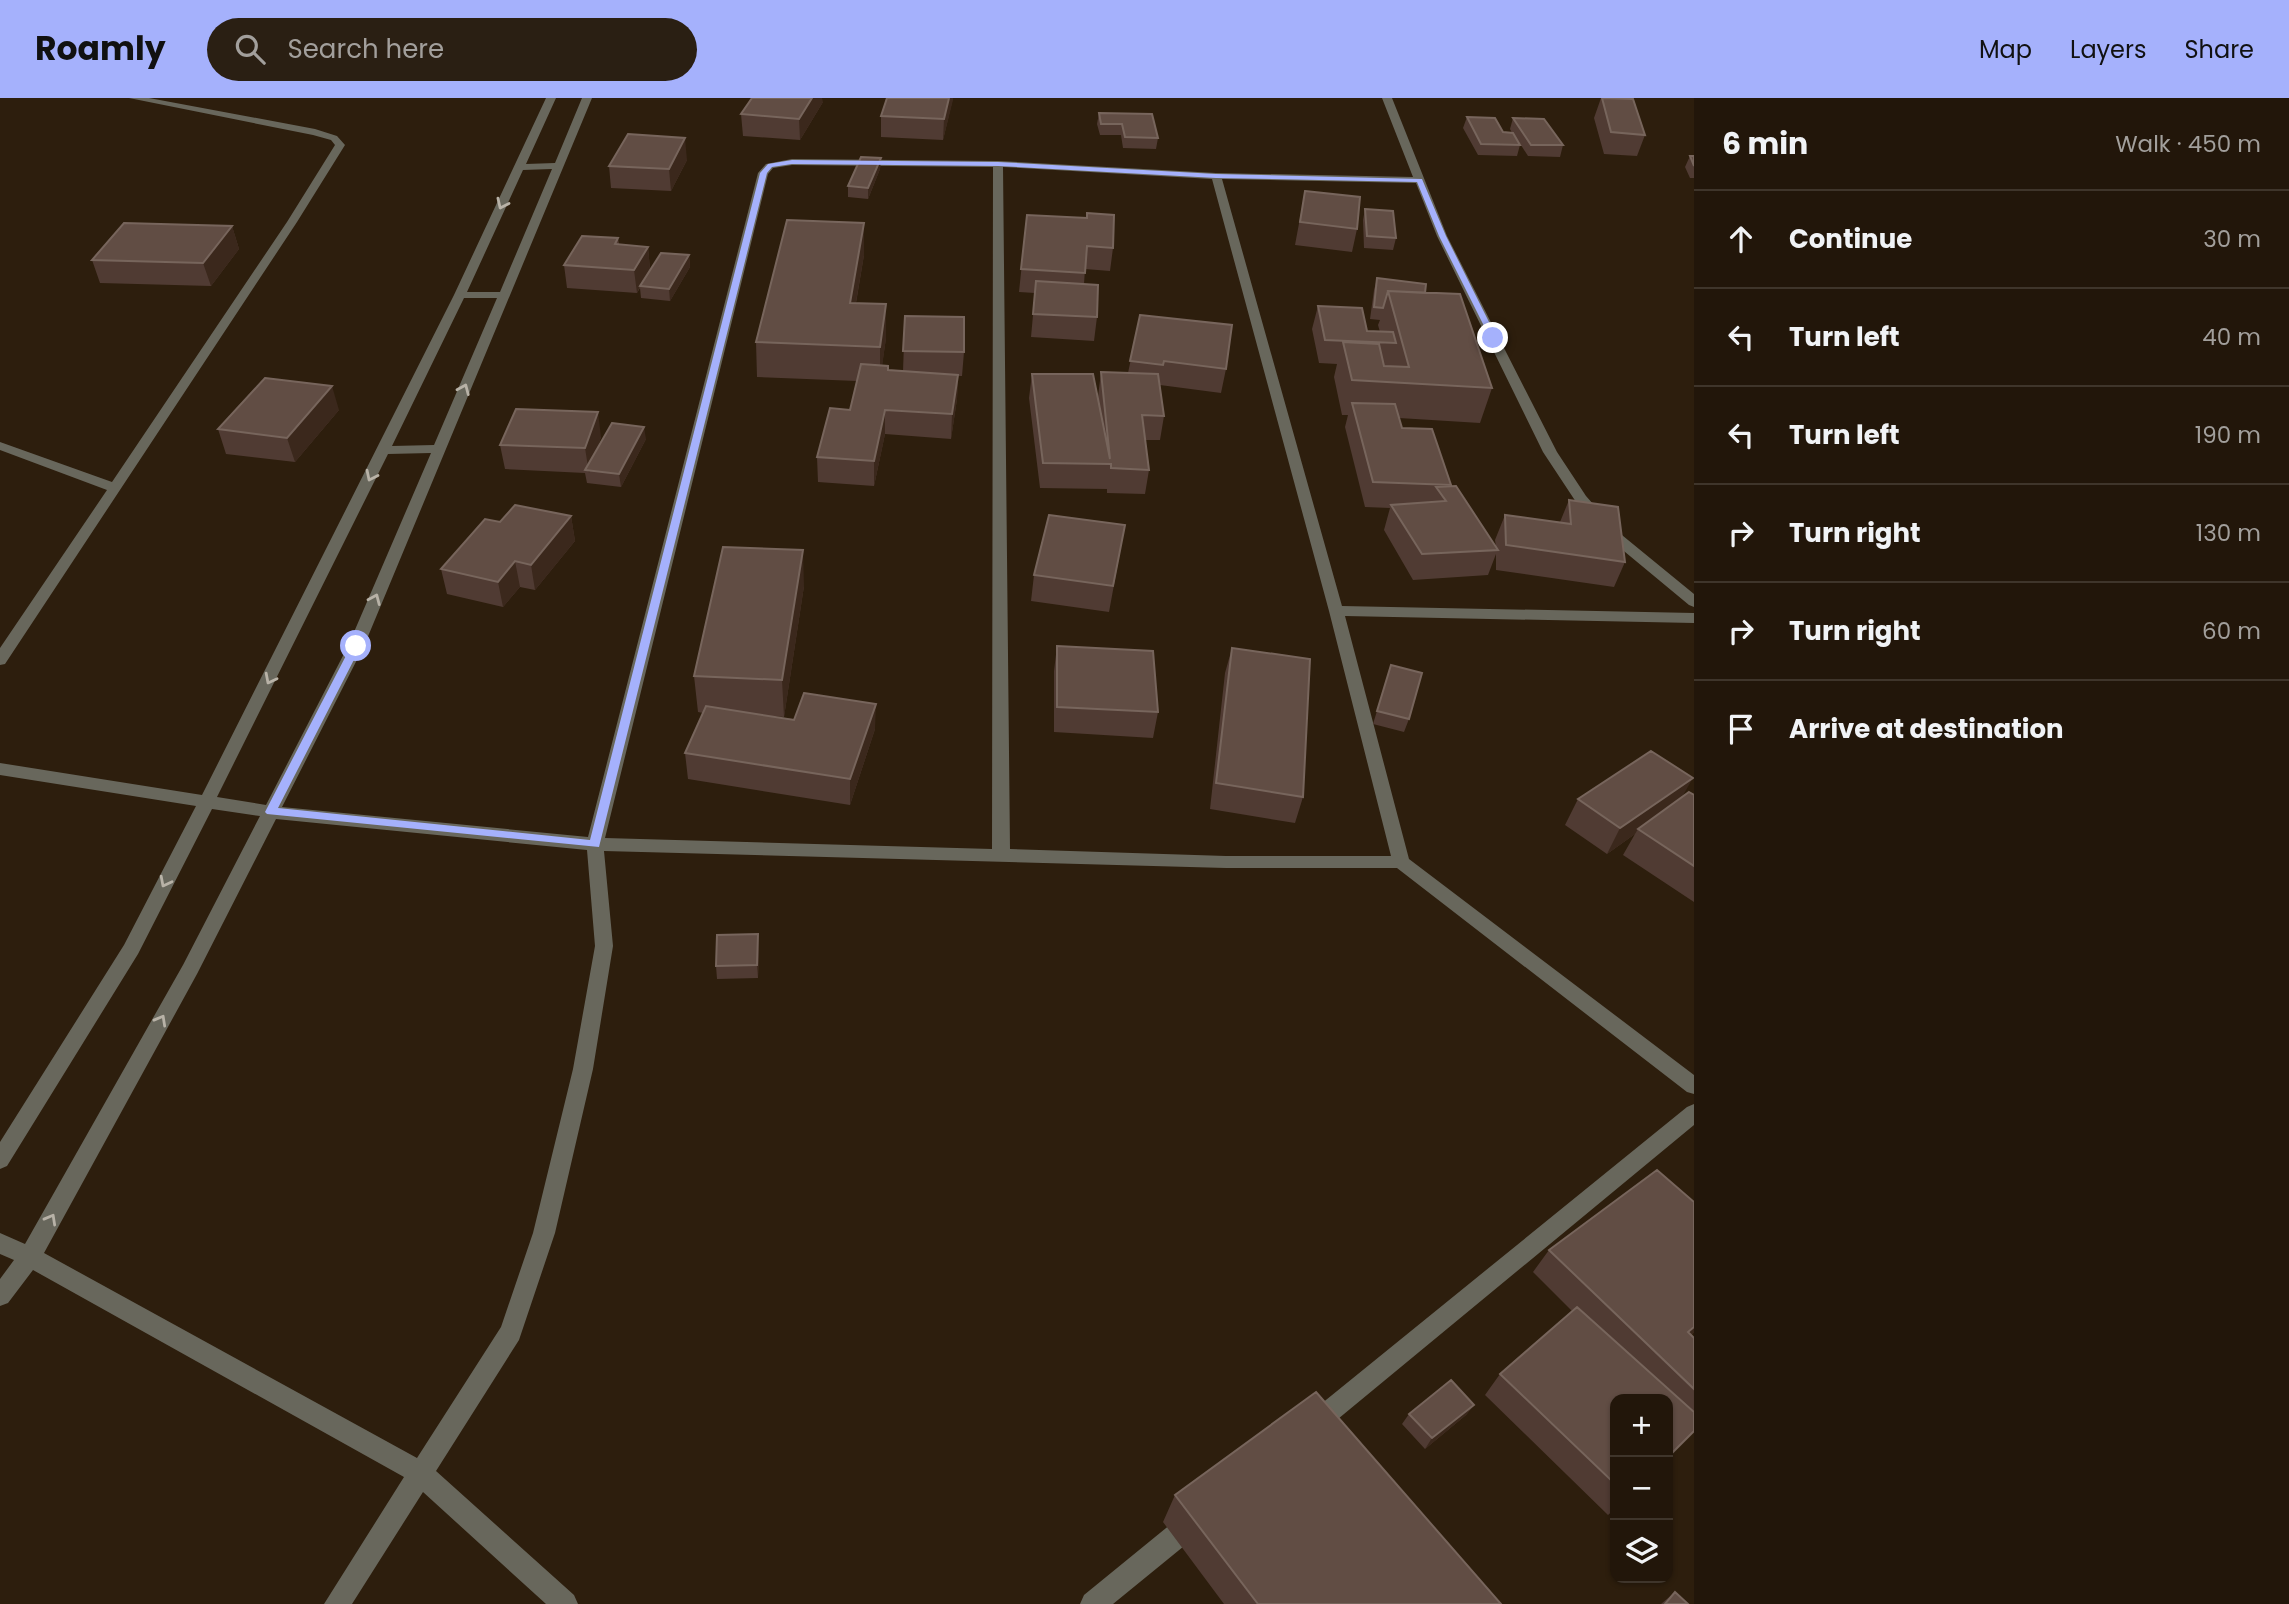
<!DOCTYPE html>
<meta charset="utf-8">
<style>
:root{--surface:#22160a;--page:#2a1f13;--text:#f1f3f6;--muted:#a29f9c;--line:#3f352b;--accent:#a5b1fc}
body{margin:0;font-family:Poppins,sans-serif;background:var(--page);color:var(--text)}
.controls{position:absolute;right:21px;bottom:21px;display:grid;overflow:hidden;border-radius:14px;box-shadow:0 2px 5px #0004}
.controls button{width:63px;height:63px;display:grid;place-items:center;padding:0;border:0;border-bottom:2px solid var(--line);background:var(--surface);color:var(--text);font:35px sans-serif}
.stop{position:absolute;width:21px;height:21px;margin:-16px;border:5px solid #a5b1fc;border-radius:50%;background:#fff}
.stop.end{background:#a5b1fc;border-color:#fff;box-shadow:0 2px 7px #0008}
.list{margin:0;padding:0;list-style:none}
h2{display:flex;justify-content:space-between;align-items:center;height:91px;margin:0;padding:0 28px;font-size:30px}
h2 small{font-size:23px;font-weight:400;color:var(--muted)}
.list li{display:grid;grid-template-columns:46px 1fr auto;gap:21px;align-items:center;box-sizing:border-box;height:98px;padding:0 28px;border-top:2px solid var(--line)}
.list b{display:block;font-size:26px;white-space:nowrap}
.list em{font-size:23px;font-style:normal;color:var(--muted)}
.icon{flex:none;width:38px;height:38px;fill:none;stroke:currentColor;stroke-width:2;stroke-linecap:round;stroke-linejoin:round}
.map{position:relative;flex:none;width:1694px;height:1506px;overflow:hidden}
header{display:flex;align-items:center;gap:42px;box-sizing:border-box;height:98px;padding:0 35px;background:var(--accent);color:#111}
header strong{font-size:33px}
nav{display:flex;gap:38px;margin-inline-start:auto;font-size:24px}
.search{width:490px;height:63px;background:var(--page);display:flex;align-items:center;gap:18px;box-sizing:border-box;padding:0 24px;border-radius:38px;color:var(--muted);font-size:26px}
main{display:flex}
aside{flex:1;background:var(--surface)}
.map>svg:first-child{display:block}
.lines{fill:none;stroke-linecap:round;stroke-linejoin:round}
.minor{fill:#68675c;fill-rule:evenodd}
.wall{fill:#503b33}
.shaded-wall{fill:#3b281c}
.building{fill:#614d44;stroke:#77655c;stroke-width:2}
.oneway{stroke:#b8b2a7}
.route{fill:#a5b1fc}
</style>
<header>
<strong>Roamly</strong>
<div class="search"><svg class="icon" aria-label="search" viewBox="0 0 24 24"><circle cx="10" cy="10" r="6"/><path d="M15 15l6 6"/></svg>Search here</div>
<nav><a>Map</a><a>Layers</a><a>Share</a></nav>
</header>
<main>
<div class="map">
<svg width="1694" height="1506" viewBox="0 0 1694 1506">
<rect width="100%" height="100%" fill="#2d1e0d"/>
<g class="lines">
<!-- minor -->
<path class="minor" d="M129,0h20l166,31 22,7 8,9 -48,77 -292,442 -5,1v-17l107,-158 -107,-40v-8l112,40 175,-260 48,-77 -4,-5 -18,-5z
M546,0h10l-30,66 29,-1 27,-65h10l-228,548 -82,161 306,30 170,-664 8,-9 26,-5 206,2 218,12 197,4 -31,-79h10l55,138 110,216 29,44 31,35 77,63v13l-5,-2 -82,-68 -31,-35 -33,-50 -106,-216 -21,-53 -194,-4 120,427 352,7v10l-349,-7 64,243 285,216v19l-7,-2 -290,-224h-171l-622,-17 9,95 -20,123 -38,164 -36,107 -83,131 138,124 4,9h-32l-123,-112 -71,112h-28l80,-127 -371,-207 -25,33 -8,3v-27l14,-19 -14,-6v-21l25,11 158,-279 77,-149 -48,-7 -74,145 -131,212 -7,3v-27l124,-197 72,-139 -196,-31v-12l202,32 252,-500zM792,67l201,2 -1,682 -387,-11 163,-664 5,-6zM1003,69l209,12 117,432 62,245h-165l-216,-7zM552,71l-52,123h-33l56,-122zM464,200h33l-63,147 -42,1zM431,355l-83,193 -82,159 -49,-8 171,-343zM276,721l311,31 8,96 -22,123 -40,164 -32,94 -84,131 -373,-205 153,-279z
M1694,1006v21l-373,308 -8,4 -8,-4 -4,-8 4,-8 382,-310z
M1191,1414l9,3 3,9 -3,9 -87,71h-33l4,-9 98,-80z"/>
</g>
<!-- wall -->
<path class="wall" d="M953,0l-10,42 -62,-3v-21z
M1601,0h15l29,37 -8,21 -33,-2 -10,-36z
M823,4l-23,38 -57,-4 -2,-22z
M1099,15l59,25 -2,11 -33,-1 -2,-13h-21l-3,-11z
M1467,19l36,15 9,1 -2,-4 3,-11 50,27 -3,12 -32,-1 -9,-14 1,3 -3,11 -39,-1 -15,-27z
M1690,58h4v22h-4l-5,-11z
M881,60l-1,11 -12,30 -20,-2v-11z
M687,62l-16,31 -60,-3 -2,-22z
M1305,93l52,38 -5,23 -57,-7z
M1365,111l31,29 -3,12 -29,-2 -1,-28z
M1027,117l86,33 -3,23 -25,-2 -1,15 13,33 -3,24 -63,-4 4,-44 -16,-1z
M232,128l7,23 -28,37 -111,-3 -8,-23z
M618,140l1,6 29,3 2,22 39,-14 1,12 -20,34 -29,-3 -1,-10 -3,5 -70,-5 -3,-23z
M864,157l-8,48 30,1v34l-4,27 6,5 15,1 2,-55 59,36 -2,24h-4l-1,23 -6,40 -66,-5 -11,52 -56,-4 -1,-25 33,-47 7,-29 -100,-4 -1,-35z
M1377,180l48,15 67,95 -12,35 -81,-5 3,10 49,57v1l45,61 -1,-7 10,-25 55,7 9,-22 56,62 -11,25 -118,-17v-16l-8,21 -75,5 -29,-50 6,-22 -25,-1 -20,-80 3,-12h-6l-8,-38 3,-13 -18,-1 -7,-34 6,-23 49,25 13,1 -2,-7 2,-5 -10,-1 4,-29z
M1140,217l86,54 -5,24 -61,-8 4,31 -4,24h-15l4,30 -4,24 -38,-1v-4l-67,-1 -11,-90 3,-24 66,23 3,-25 27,1z
M339,312l-44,52 -69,-8 -8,-25z
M601,339l-5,14 50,-12 -25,48 -34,-4 -2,-10 -80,-4 -5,-24z
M571,418l4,25 -40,49 -15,-3 -17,20 -56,-13 -6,-25 59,-47z
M1125,427l-16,87 -78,-11 3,-26z
M804,488l-20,131 -15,-1 106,13 -25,76 -162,-26 -3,-26 18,-40 -5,-1 -4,-36z
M1057,548l101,66 -5,26 -99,-6v-61z
M1232,550l71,149 -8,26 -85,-14 15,-136z
M1391,567l18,54 -5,13 -31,-8z
M1694,697v107l-71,-47 12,-21 -28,20 -42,-29 13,-26 104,-2z
M759,849l-1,31 -41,1 -1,-13z
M1694,1104v130l-3,3 3,3v73l-79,-12v110l-7,6 -123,-120 15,-21 72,-63 -39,-39 16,-22z
M1474,1307l-8,10 -41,34 -23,-25 7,-10z
M1175,1397l326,109h-277l-61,-82z
M1675,1494l13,12h-27z"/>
<!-- shaded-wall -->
<path class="shaded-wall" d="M812,0h10l1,4 -23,38 -1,-21z
M949,0h4v2l-10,40 1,-21z
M685,40l2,22 -16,31 -2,-22z
M881,60l-1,11 -12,30v-11z
M864,125v32l-14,82v-34z
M232,128l7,23 -28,37 -8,-23z
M648,149l2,22 -10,17 -3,7 -3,-23z
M689,157l1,12 -20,34 -1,-12z
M886,206v34l-6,44v-35z
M958,277l-1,24 -6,40 1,-25z
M332,288l7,24 -44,52 -8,-24z
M885,312v24l-11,52v-25z
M598,314l3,25 -12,36 -4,-25z
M644,329l2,12 -25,48 -2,-13z
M571,418l4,25 -40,49 -4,-25z
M803,452l1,36 -20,131 -2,-37z
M515,463l5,26 -17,20 -5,-25z
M876,606l-1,25 -25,76v-26z
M1693,680l-15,26 -40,25 -3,5 -28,20 13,-26z
M758,836l1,13 -1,31 -1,-13z
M1694,1229v5l-26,22 20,-22z
M1474,1307l-8,10 -41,34 7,-11z"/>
<!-- building -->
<path class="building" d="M752,0h60l-13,21 -58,-5z
M887,0h62l-5,21 -63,-3z
M1602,0l31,1 12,36 -34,-3z
M1099,15l53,1 6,24 -33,-1 -3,-13h-21z
M1467,19l28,1 8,14 10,1 7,12 -39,-1z
M1513,20l31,1 19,26h-32z
M628,36l57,4 -16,31 -60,-3z
M1690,58h4v10z
M861,59l20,1 -13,30 -20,-2z
M1305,93l55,6 -3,32 -57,-7z
M1365,111l28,2 3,27 -29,-2z
M1087,115l27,2 -1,33 -26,-2 -2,27 -64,-4 6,-54 60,3z
M787,122l77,3 -14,80 36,1 -6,43 -124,-5z
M124,125l108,3 -29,37 -111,-3z
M582,138l36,2 -3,6 33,3 -14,23 -70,-5z
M661,155l28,2 -20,34 -29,-3z
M1377,180l49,6 -1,9 -37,-2 -5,17 -9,-1z
M1036,183l62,4 -1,32 -64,-3z
M1388,193l72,3 32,94 -140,-8 -9,-38 36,2 5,22 25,1z
M1318,208l44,2 5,23 26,1 3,11 -71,-3z
M1140,217l92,10 -6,44 -62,-8 -1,4 -33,-4z
M905,218l59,1v35l-61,-1z
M861,266l27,2v4l70,5 -6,39 -67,-4 -11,51 -57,-4 13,-49 20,2z
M1101,274l57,2 6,42 -22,-1 7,55 -38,-2v-4l-68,-1 -11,-89h61l17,85z
M265,280l67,8 -45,52 -69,-9z
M1352,305l43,1 7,24 30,1 19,56 -78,-3z
M516,311l82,3 -13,36 -85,-3z
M612,325l32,4 -25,47 -34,-4z
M1456,388l42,64 -76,4 -31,-49 55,-4 -10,-14z
M1569,402l49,7 7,55 -119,-17 -1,-30 66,9z
M515,407l56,11 -40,49 -16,-4 -17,21 -57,-13 44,-50 15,3z
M1049,417l76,10 -12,61 -79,-11z
M723,449l80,3 -21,130 -88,-4z
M1057,548l96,5 5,61 -101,-5z
M1232,550l78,11 -7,138 -87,-14z
M1391,567l31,8 -13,46 -32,-8z
M804,595l72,11 -26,75 -165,-26 21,-47 88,14z
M1651,653l42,27 -73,50 -42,-29z
M1689,694l5,3v71l-56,-37z
M758,836l-1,31 -41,1 1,-31z
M1657,1072l37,32v125l-6,5 6,6v51l-145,-139z
M1577,1209l117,105v19l-26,26v-58h-53v85l-115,-110z
M1451,1282l23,25 -42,33 -23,-24z
M1316,1294l185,212h-243l-83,-109z
M1675,1494l13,12h-23z"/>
<!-- one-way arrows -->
<defs><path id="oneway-chevron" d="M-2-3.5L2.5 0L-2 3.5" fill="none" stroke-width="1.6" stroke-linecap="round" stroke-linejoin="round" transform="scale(1.75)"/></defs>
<g class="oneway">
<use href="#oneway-chevron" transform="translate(502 106) rotate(115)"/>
<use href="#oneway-chevron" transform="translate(464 291) rotate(-67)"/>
<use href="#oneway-chevron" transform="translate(371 378) rotate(116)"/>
<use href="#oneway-chevron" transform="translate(375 501) rotate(-67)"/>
<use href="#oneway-chevron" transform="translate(270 581) rotate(117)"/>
<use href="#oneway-chevron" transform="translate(165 784) rotate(117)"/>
<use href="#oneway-chevron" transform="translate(161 922) rotate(-61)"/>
<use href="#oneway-chevron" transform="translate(51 1121) rotate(-61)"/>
</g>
<!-- route -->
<path class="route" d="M792,62l206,2 218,12 206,5 24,57 51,102 -4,2 -3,-2 -51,-102 -22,-54 -201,-4 -218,-12 -206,-2 -20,3 -5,6 -168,674 -332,-33 -2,-2 86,-166 5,-3 5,3 -83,162 312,32 170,-667 8,-9z"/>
</svg>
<div class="controls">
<button>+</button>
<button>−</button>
<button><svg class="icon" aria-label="layers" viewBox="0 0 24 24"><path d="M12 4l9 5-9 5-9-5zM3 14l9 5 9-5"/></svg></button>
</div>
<div class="stop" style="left:356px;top:548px"></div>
<div class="stop end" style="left:1493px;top:240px"></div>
</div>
<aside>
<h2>6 min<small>Walk · 450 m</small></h2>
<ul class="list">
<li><svg class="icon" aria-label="ahead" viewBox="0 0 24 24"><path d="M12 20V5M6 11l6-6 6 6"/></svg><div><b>Continue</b></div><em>30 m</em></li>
<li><svg class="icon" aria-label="left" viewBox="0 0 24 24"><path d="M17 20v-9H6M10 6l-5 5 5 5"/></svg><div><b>Turn left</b></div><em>40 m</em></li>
<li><svg class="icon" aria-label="left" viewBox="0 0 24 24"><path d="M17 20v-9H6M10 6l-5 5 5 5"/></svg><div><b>Turn left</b></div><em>190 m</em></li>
<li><svg class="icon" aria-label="right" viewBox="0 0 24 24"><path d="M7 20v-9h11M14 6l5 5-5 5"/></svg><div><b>Turn right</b></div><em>130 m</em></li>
<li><svg class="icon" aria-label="right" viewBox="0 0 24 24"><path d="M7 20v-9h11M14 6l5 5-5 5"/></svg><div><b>Turn right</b></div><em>60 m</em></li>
<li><svg class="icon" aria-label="arrive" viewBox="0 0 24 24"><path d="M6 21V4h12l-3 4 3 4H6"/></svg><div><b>Arrive at destination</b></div></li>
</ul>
</aside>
</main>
